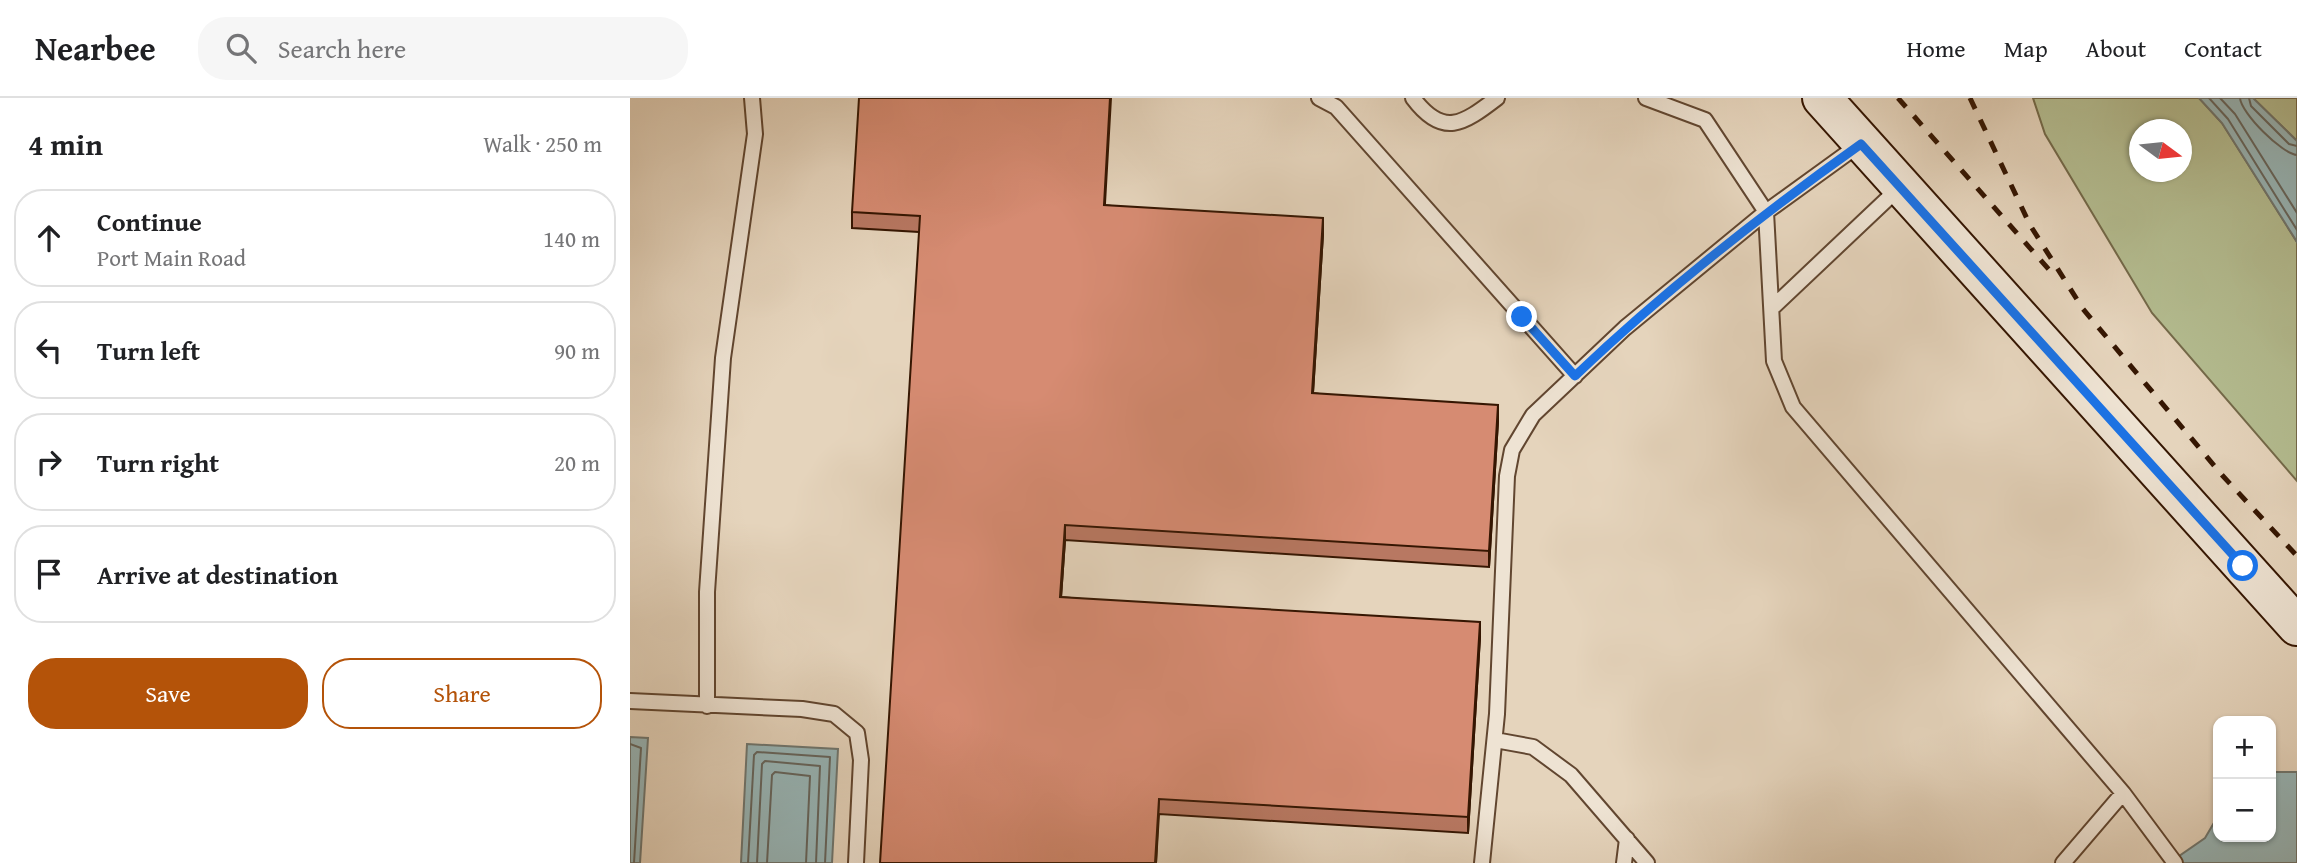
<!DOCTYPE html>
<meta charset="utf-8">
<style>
:root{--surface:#fff;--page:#f6f6f6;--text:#202124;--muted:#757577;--line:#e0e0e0;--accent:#b45309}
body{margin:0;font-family:"Gentium Book Plus",serif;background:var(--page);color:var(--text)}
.controls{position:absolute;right:21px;bottom:21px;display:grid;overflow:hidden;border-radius:14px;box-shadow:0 2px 5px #0004}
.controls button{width:63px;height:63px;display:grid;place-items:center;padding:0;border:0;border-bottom:2px solid var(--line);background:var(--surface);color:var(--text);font:35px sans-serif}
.compass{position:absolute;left:1499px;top:21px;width:63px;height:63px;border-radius:50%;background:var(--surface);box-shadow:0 2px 5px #0004;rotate:105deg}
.stop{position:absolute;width:21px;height:21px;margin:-16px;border:5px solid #1a73e8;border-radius:50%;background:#fff}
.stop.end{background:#1a73e8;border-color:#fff;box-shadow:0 2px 7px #0008}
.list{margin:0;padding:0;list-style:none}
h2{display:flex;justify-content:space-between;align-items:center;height:91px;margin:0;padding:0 28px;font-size:30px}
h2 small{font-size:23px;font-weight:400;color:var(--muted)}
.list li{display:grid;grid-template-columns:46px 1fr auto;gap:21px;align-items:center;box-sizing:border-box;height:98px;margin:0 14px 14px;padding:0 14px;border:2px solid var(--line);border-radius:28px}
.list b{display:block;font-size:26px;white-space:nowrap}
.list p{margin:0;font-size:23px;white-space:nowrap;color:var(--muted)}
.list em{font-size:23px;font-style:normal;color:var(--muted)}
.actions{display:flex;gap:14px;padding:21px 28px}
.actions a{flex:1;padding:16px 0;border:2px solid var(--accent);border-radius:28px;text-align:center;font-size:24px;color:var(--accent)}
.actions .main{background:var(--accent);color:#fff}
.icon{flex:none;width:38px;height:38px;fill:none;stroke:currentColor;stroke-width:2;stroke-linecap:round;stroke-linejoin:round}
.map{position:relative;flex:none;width:1667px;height:765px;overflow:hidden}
header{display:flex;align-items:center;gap:42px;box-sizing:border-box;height:98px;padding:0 35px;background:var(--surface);border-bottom:2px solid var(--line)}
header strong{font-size:33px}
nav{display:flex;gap:38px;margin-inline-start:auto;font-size:24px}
.search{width:490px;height:63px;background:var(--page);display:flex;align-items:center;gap:18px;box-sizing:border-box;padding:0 24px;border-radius:28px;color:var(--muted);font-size:26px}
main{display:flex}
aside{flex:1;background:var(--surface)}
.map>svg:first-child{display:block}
.green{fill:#b4bd91;stroke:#746a4a;stroke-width:2;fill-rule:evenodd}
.water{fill:#98b7b9;stroke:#707770;stroke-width:2}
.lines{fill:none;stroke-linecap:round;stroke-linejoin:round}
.shore{stroke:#66665e;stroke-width:2}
.service-casing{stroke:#614630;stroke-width:18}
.secondary-casing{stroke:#351602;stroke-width:42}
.service{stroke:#eee3d3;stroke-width:14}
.secondary{stroke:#eee3d3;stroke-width:38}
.rail{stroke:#351602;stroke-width:5;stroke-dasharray:12 12;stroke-linecap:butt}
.wall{fill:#b87862;stroke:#351602;stroke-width:2}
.shaded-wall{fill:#966150;stroke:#351602;stroke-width:2}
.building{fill:#d68b72;stroke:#351602;stroke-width:2}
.route{stroke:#1a73e8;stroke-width:9}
</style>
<header>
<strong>Nearbee</strong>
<div class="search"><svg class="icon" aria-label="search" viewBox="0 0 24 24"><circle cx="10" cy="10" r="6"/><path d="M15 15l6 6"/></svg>Search here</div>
<nav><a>Home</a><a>Map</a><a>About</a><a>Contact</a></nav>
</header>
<main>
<aside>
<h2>4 min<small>Walk · 250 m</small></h2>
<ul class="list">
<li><svg class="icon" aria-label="ahead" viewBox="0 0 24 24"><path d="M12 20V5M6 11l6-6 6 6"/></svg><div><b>Continue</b><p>Port Main Road</p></div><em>140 m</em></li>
<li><svg class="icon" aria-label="left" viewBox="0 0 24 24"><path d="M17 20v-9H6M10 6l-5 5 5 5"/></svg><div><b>Turn left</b></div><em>90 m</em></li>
<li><svg class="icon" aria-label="right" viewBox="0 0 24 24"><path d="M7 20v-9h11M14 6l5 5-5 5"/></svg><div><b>Turn right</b></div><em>20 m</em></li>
<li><svg class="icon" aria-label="arrive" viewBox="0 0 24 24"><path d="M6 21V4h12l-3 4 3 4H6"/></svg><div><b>Arrive at destination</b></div></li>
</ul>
<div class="actions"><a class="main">Save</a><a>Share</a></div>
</aside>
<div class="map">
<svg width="1667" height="765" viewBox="0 0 1667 765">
<rect width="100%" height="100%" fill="#e5d4bc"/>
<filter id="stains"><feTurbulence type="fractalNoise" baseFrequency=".00286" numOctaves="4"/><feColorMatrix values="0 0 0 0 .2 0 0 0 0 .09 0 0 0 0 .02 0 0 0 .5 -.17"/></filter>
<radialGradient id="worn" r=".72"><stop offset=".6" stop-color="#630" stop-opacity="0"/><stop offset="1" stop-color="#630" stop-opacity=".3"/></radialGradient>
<!-- green -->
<path class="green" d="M1403,0h166l23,25 75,119v239l-145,-168 -107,-179zM1510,32h42v42h-42z
M1623,0h44v43l-1,-1z"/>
<!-- water -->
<path class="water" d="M1569,0h54l44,43v101l-75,-119z
M0,639l18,1 -8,125h-10z
M117,646l91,5 -6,114h-91z
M1641,674h26v91h-128l36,-25 13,-22v21h53z"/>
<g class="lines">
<!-- shore -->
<path class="shore" d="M1579,0l19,21 69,111
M1590,0l15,16 62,99
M1610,0c1,15 42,56 57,57
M1619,0l2,8 38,38 8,2
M0,646l11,4 -7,115
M118,765l6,-108 3,-3 73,5 -5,106
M127,765l5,-99 3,-3 55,5 -4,97
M137,765l5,-88 3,-3 35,4 -4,87"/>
<defs>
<path id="service" d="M689,0l17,9 239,269
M783,0c30,40 50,26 84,0
M1016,0l59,22 61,92 8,149 19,46 330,386 52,70
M1142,210l128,-121
M0,603l172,8 32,5 23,19 4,27 -5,103
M77,608v-114l16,-234 32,-224 -3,-36
M865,642l38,7 38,28 76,88
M852,765l15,-149 10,-238 5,-26 21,-35 92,-87 141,-116 94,-68
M994,765l3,-24
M1433,765l60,-70"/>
<path id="secondary" d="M1192,0l475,528"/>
</defs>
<!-- service casing -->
<use href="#service" class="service-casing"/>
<!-- secondary casing -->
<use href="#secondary" class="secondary-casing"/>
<!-- service -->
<use href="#service" class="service"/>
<!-- secondary -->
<use href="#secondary" class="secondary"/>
<!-- rail -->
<path class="rail" d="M1268,0l153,174
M1340,0l60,127 53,84 139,166 75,81"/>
</g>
<!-- wall -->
<path class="wall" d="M474,107l219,29 -10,159 185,28 -9,146 -424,-27 -4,57 419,40 -12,196 -309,-19 -3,49 -237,-631 -67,-4v-16z"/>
<!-- shaded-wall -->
<path class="shaded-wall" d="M480,0h1l-7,123v-16z
M693,120v16l-11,174v-15z
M868,307v16l-9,146v-16z
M435,427v15l-5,72v-15z
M850,524v15l-12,196v-16z
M529,701l-3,64h-1z"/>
<!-- building -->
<path class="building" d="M229,0h251l-6,107 219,13 -11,175 186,12 -9,146 -424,-26 -5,72 420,25 -12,195 -309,-18 -4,64h-275l40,-647 -68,-4z"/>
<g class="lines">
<!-- route -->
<path class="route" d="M892,219l53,59c89,-85 186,-161 286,-232l382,422"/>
</g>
<rect width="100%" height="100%" filter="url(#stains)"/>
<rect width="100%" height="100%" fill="url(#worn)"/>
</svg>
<div class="controls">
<button>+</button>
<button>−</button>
</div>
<svg class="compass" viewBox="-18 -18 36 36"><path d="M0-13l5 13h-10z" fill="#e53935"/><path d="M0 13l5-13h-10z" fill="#757577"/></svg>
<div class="stop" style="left:1613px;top:468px"></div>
<div class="stop end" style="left:892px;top:219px"></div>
</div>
</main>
